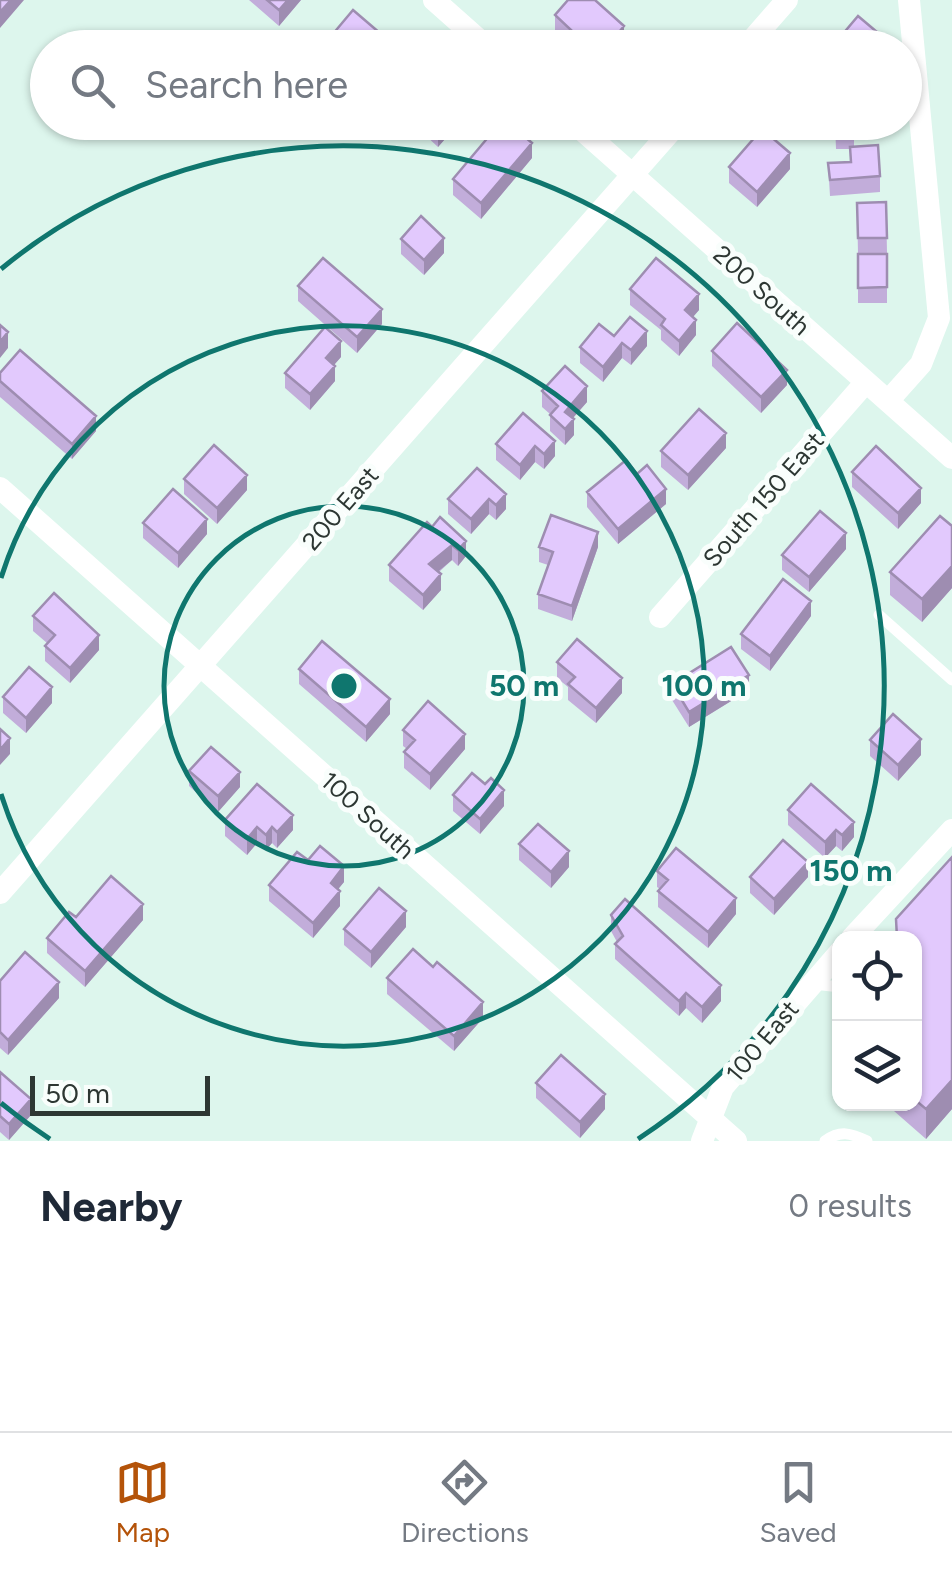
<!DOCTYPE html>
<style>
:root{--surface:#fff;--page:#f6f6f7;--text:#1f2937;--muted:#747a83;--line:#e0e1e3;--accent:#b45309}
body{margin:0;font-family:Figtree,sans-serif;background:var(--page);color:var(--text)}
.controls{position:absolute;right:30px;bottom:30px;display:grid;overflow:hidden;border-radius:20px;box-shadow:0 2px 8px #0004}
.controls button{width:90px;height:90px;display:grid;place-items:center;padding:0;border:0;border-bottom:2px solid var(--line);background:var(--surface);color:var(--text);font:50px sans-serif}
.scale{position:absolute;left:30px;bottom:25px;width:180px;box-sizing:border-box;padding-left:10px;border:5px solid #2d3733;border-top:0;font-size:28px;line-height:35px;white-space:nowrap;color:#2d3733;-webkit-text-stroke:8px #f9fefc;paint-order:stroke}
.list{margin:0;padding:0;list-style:none}
h2{display:flex;justify-content:space-between;align-items:center;height:130px;margin:0;padding:0 40px;font-size:42px}
h2 small{font-size:32px;font-weight:400;color:var(--muted)}
.icon{flex:none;width:55px;height:55px;fill:none;stroke:currentColor;stroke-width:2;stroke-linecap:round;stroke-linejoin:round}
.map{position:relative;flex:none;width:952px;height:1141px;overflow:hidden}
.search{position:absolute;background:var(--surface);box-shadow:0 2px 8px #0004;left:30px;right:30px;top:30px;height:110px;display:flex;align-items:center;gap:25px;box-sizing:border-box;padding:0 35px;border-radius:55px;color:var(--muted);font-size:38px}
.sheet{height:290px;background:var(--surface)}
nav{display:flex;justify-content:space-around;align-items:center;box-sizing:border-box;height:140px;border-top:2px solid var(--line);background:var(--surface);font-size:28px;color:var(--muted)}
nav a{display:grid;justify-items:center;gap:5px}
nav .on{color:var(--accent)}
.map>svg:first-child{display:block}
.lines{fill:none;stroke-linecap:round;stroke-linejoin:round}
.lane{stroke:#fff;stroke-width:11}
.street{stroke:#fff;stroke-width:22}
.wall{fill:#c2adda}
.shaded-wall{fill:#9e8db1}
.building{fill:#e2c9fd;stroke:#9e8db1;stroke-width:2.5}
.ring{fill:none;stroke:#0f766e;stroke-width:5}
.labels{text-anchor:middle;stroke-width:10;stroke-linejoin:round;paint-order:stroke}
.street-label{font-size:25px;fill:#2d3733;stroke:#f9fefc}
.centre{fill:#0f766e;stroke:#f9fefc;stroke-width:5}
.ring-label{font-size:30px;text-anchor:middle;font-weight:bold;fill:#0f766e;stroke:#f9fefc;stroke-width:10;stroke-linejoin:round;paint-order:stroke}
</style>
<div class="map">
<svg width="952" height="1141" viewBox="0 0 952 1141">
<rect width="100%" height="100%" fill="#ddf6ed"/>
<g class="lines">
<!-- lane -->
<path class="lane" d="M879,615l73,65
M814,984l26,3
M825,1141c15,-11 26,-8 42,0"/>
<!-- street -->
<path class="street" d="M434,0l54,48
M745,48l42,-48
M573,122l379,336
M888,401l33,-37 18,-46 -30,-318
M0,488l736,653
M660,617l206,-235
M0,893l679,-771
M852,938l100,-108
M702,1141l21,-54 117,-135"/>
</g>
<!-- wall -->
<path class="wall" d="M249,0h52l-22,26z
M555,15l69,27 -5,6h-46l-18,-17z
M332,35l56,13h-56z
M411,122h49l-22,25z
M786,122h17v4l-16,1z
M835,122h45v16l-26,2v7l26,29v16l-50,4 -2,-33 22,-1v-13h-14z
M532,158l-51,61 -28,-24v-16z
M729,167l61,2 -33,38 -28,-24z
M886,202l1,51 -29,1 -1,-51z
M401,239l43,14 -20,22 -23,-21z
M858,254h29v49h-29z
M298,286l84,38 -25,29 -59,-52z
M630,289l69,21 -6,7 3,18 -17,21 -18,-16v-10l-31,-25z
M614,336l33,10 -16,19 -9,-7 -19,24 -23,-19v-16z
M712,351l75,34 -26,28 -49,-47z
M341,357l-7,8 1,16 -25,29 -25,-22v-15z
M0,373l96,58 -24,28 -72,-62z
M542,391l45,11 -14,16 1,17 -9,10 -15,-14v-17l-8,-7z
M523,413l32,43 -11,13 -9,-7 -15,18 -24,-20v-16z
M726,448l-38,42 -27,-23v-16z
M477,468l29,41 -10,11 -7,-6 -18,20 -23,-20v-15z
M852,472l69,31 -23,26 -46,-42z
M637,474l29,30 -48,40 -31,-37v-15z
M184,479l63,11 -30,34 -33,-30z
M427,522l39,34 -8,10 -6,-6 -13,12 2,18 -18,20 -34,-29v-16z
M143,523l64,11 -29,34 -35,-30z
M952,526v62l-30,34 -32,-27v-23z
M539,547h59l-26,74 -34,-12v-15l10,-29 -9,-3z
M846,549l-37,43 -27,-22v-15z
M33,616l66,34 -29,33 -25,-22v-15l2,-3 -14,-12z
M811,616l-41,55 -29,-22v-15z
M557,662l65,31 -26,30 -28,-23v-13l-11,-9z
M299,669l91,45 -24,28 -67,-58z
M672,684l77,6 -60,37 -17,-27z
M3,697l49,6 -26,30 -23,-20z
M403,730l62,19 -35,41 -26,-22v-16l3,-3 -4,-3z
M870,740l51,15 -23,26 -28,-25z
M189,771l51,16 -22,25 -29,-26z
M453,795l51,11 -24,28 -27,-23z
M788,810l66,27 -12,14 -6,-5 -11,12 -37,-33z
M225,820l68,10 -16,18 -5,-5 -6,7 -9,-7 -10,12 -22,-19z
M519,844l50,23 -18,21 -32,-28z
M952,857v252l-26,30 -40,-35h28v-166h-18v-19z
M308,860l36,22 -6,7 2,17 -27,32 -44,-37v-16z
M657,871l79,43 -28,34 -50,-41v-16l2,-2 -3,-2z
M750,877h58l-34,38 -24,-22z
M611,915l110,86 -19,22 -16,-15 -7,8 -64,-57v-15l2,-2 -6,-11z
M76,917l67,3 -58,67 -38,-34v-15z
M406,927l-35,41 -27,-23v-16z
M387,978l96,40 -29,33 -67,-57z
M0,981l59,17 -51,57 -8,-7z
M0,1072l31,43 -22,25 -9,-8z
M536,1083l69,26 -25,29 -44,-40z"/>
<!-- shaded-wall -->
<path class="shaded-wall" d="M11,0h13l-24,28v-16z
M288,0h13l-22,26v-16z
M624,26v16l-5,6h-13z
M446,122h14l-22,25v-16z
M532,143v15l-51,61v-16z
M790,153v16l-33,38v-15z
M444,238v15l-20,22v-15z
M699,294v16l-14,16v-16z
M382,309v15l-25,29v-16z
M696,320v15l-17,21v-15z
M647,331v15l-16,19v-15z
M8,332v16l-8,10v-16z
M341,341v16l-15,17v-16z
M622,343v15l-19,24v-15z
M335,366v15l-25,29v-16z
M787,370v15l-26,28v-16z
M587,386v16l-22,25v-15z
M96,416v15l-24,28v-15z
M574,419v16l-9,10v-16z
M726,433v15l-38,42v-15z
M555,441v15l-11,13v-15z
M535,446v16l-15,18v-15z
M247,475v15l-30,34v-16z
M921,488v15l-23,26v-16z
M666,489v15l-48,40v-15z
M506,494v15l-10,11v-15z
M489,499v15l-18,20v-15z
M207,519v15l-29,34v-15z
M598,532v15l-26,74v-15z
M846,533v16l-37,43v-15z
M466,541v15l-8,10v-16z
M452,545v15l-23,19v-15z
M952,566v22l-30,34v-23z
M441,574v16l-18,20v-15z
M811,601v15l-41,55v-15z
M99,635v15l-29,33v-15z
M749,675v15l-60,37v-15z
M622,678v15l-26,30v-15z
M52,687v16l-26,30v-15z
M390,699v15l-24,28v-15z
M465,734v15l-35,41v-16z
M10,738v16l-10,11v-15z
M921,739v16l-23,26v-16z
M240,772v15l-22,25v-16z
M504,790v16l-24,28v-15z
M293,815v15l-16,18v-16z
M854,822v15l-12,14v-16z
M257,827v16l-10,12v-16z
M272,827v16l-6,7v-15z
M836,830v16l-11,12v-16z
M569,851v16l-18,21v-16z
M808,862v15l-34,38v-16z
M344,866v16l-13,16v-15z
M340,891v15l-27,32v-15z
M736,898v16l-28,34v-16z
M143,904v16l-58,67v-16z
M406,911v16l-35,41v-16z
M59,982v16l-51,57v-15z
M721,985v16l-19,22v-16z
M686,993v15l-7,8v-15z
M483,1002v16l-29,33v-15z
M952,1080v29l-26,30v-30z
M605,1094v15l-25,29v-16z
M31,1099v16l-22,25v-16z"/>
<!-- building -->
<path class="building" d="M0,0h11l-11,12z
M267,0h21l-9,10z
M568,0h27l29,26 -18,22h-16l-35,-33z
M353,10l35,30 -6,8h-35l-15,-13z
M858,16l26,22 -8,10h-45z
M429,122h17l-8,9z
M501,122h7l24,21 -51,60 -28,-24z
M836,122h44v1l-27,1 1,9 -18,1z
M762,129l28,24 -33,39 -28,-25z
M878,145l2,31 -50,4 -2,-17 23,-1 -1,-15z
M886,202l1,36h-29l-1,-35z
M421,216l23,22 -20,22 -23,-21z
M858,254h29v33l-29,1z
M323,258l59,51 -25,28 -59,-51z
M656,258l43,36 -14,16 11,10 -17,21 -18,-16 4,-6 -35,-30z
M630,317l17,14 -16,19 -9,-7 -19,24 -23,-20 19,-23 15,12z
M737,323l50,47 -26,27 -49,-46z
M0,325l8,7 -8,10z
M325,327l16,14 -15,17 9,8 -25,28 -25,-21z
M20,350l76,66 -24,28 -72,-63v-8z
M565,366l22,20 -22,26 9,7 -9,10 -15,-14 8,-9 -16,-15z
M699,409l27,24 -38,42 -27,-24z
M523,413l32,28 -11,13 -9,-8 -15,19 -24,-21z
M214,445l33,30 -30,33 -33,-29z
M876,446l45,42 -23,25 -46,-41z
M626,460l11,14 10,-9 19,24 -48,40 -31,-37z
M477,468l29,26 -10,11 -7,-6 -18,20 -23,-20z
M173,489l34,30 -29,34 -35,-30z
M820,511l26,22 -37,44 -27,-22z
M551,515l47,17 -26,74 -34,-12 15,-42 -14,-5z
M940,516l12,10v40l-30,33 -32,-27z
M440,517l26,24 -8,9 -6,-5 -23,19 12,10 -18,21 -34,-30 38,-43 5,5z
M783,579l28,22 -41,55 -29,-22z
M54,593l45,42 -29,33 -25,-22 10,-11 -22,-19z
M577,639l45,39 -26,30 -28,-24 7,-7 -18,-15z
M322,641l68,58 -24,28 -67,-58z
M731,647l18,28 -60,37 -17,-28z
M29,667l23,20 -26,31 -23,-21z
M428,701l37,33 -35,40 -26,-22 11,-12 -12,-10z
M893,714l28,25 -23,26 -28,-25z
M0,729l10,9 -10,12z
M211,747l29,25 -22,24 -29,-25z
M472,773l13,11 6,-6 13,12 -24,29 -27,-24z
M257,784l36,31 -16,17 -5,-5 -6,8 -9,-8 -10,12 -22,-19z
M811,784l43,38 -12,13 -6,-5 -11,12 -37,-32z
M538,824l31,27 -18,21 -32,-28z
M783,840l25,22 -34,37 -24,-22z
M320,846l24,20 -13,17 9,8 -27,32 -44,-38 28,-33 11,8z
M676,848l60,50 -28,34 -50,-41 10,-11 -11,-9z
M952,857v223l-26,29 -12,-10v-161h-17l-1,-19z
M111,876l32,28 -58,67 -38,-33 22,-26 7,5z
M379,888l27,23 -35,41 -27,-23z
M625,899l96,86 -19,22 -16,-14 -7,8 -64,-57 8,-8 -12,-21z
M413,949l20,18 4,-5 46,40 -29,34 -67,-58z
M25,952l34,30 -51,58 -8,-8v-51z
M561,1055l44,39 -25,28 -44,-39z
M0,1072l31,27 -22,25 -9,-8z"/>
<!-- distance rings -->
<g class="ring">
<circle cx="344" cy="686" r="180"/>
<path d="M1 578A360 360 0 1 1 1 794"/>
<path d="M50 1139A540 540 0 0 1 1 1103M1 269A540 540 0 1 1 638 1139"/>
</g>
<g class="labels">
<!-- street labels -->
<g class="street-label">
<text transform="translate(762 290) rotate(42)" y="9">200 South</text>
<text transform="translate(763 499) rotate(-49)" y="9">South 150 East</text>
<text transform="translate(340 508) rotate(-49)" y="9">200 East</text>
<text transform="translate(368 815) rotate(42)" y="9">100 South</text>
<text transform="translate(762 1041) rotate(-50)" y="9">100 East</text>
</g>
</g>
<circle cx="344" cy="686" r="15" class="centre"/>
<g class="ring-label">
<text x="524" y="696">50 m</text>
<text x="704" y="696">100 m</text>
<text x="851" y="881">150 m</text>
</g>
</svg>
<div class="controls">
<button><svg class="icon" aria-label="locate" viewBox="0 0 24 24"><circle cx="12" cy="12" r="6"/><path d="M12 2v4M12 18v4M2 12h4M18 12h4"/></svg></button>
<button><svg class="icon" aria-label="layers" viewBox="0 0 24 24"><path d="M12 4l9 5-9 5-9-5zM3 14l9 5 9-5"/></svg></button>
</div>
<div class="scale">50 m</div>
<div class="search"><svg class="icon" aria-label="search" viewBox="0 0 24 24"><circle cx="10" cy="10" r="6"/><path d="M15 15l6 6"/></svg>Search here</div>
</div>
<section class="sheet">
<h2>Nearby<small>0 results</small></h2>
<ul class="list">
</ul>
</section>
<nav>
<a class="on"><svg class="icon" aria-label="map" viewBox="0 0 24 24"><path d="M3 6l6-2 6 2 6-2v14l-6 2-6-2-6 2zM9 4v14M15 6v14"/></svg>Map</a>
<a><svg class="icon" aria-label="directions" viewBox="0 0 24 24"><path d="M12 3l9 9-9 9-9-9zM9 14v-3h6M13 9l2 2-2 2"/></svg>Directions</a>
<a><svg class="icon" aria-label="saved" viewBox="0 0 24 24"><path d="M7 4h10v16l-5-4-5 4z"/></svg>Saved</a>
</nav>
